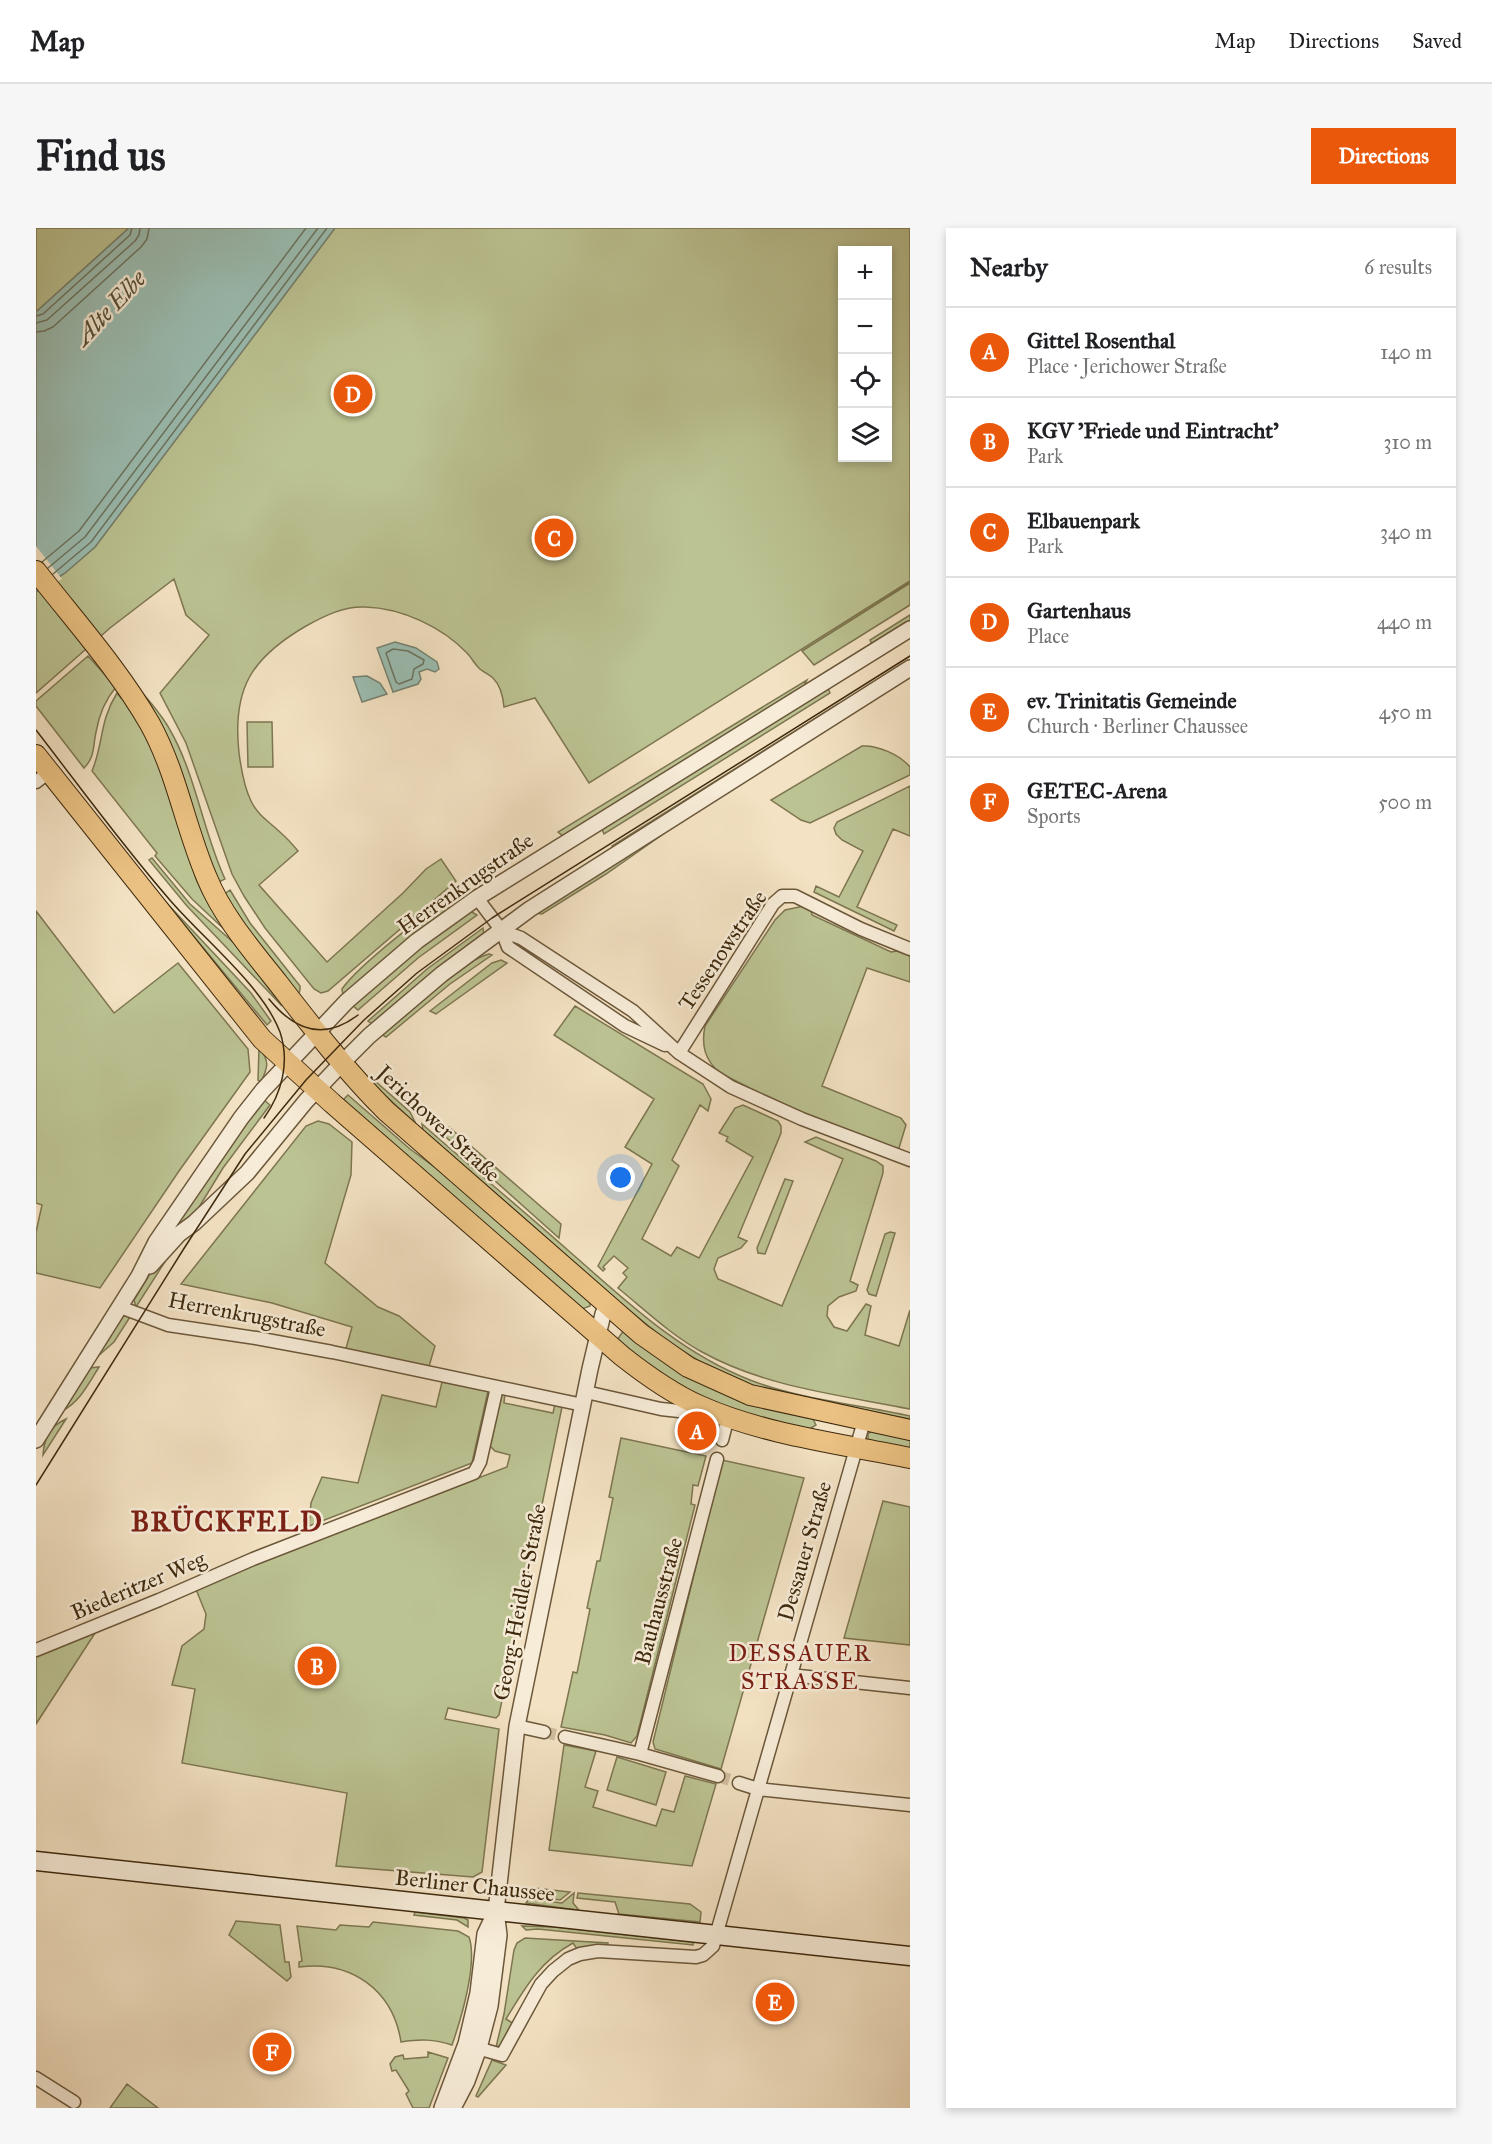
<!DOCTYPE html>
<meta charset="utf-8">
<style>
:root{--surface:#fff;--page:#f6f6f6;--text:#202124;--muted:#757577;--line:#e0e0e0;--accent:#ea580c}
body{margin:0;font-family:"IM FELL Great Primer",serif;background:var(--page);color:var(--text)}
.controls{position:absolute;right:18px;top:18px;display:grid;overflow:hidden;border-radius:0px;box-shadow:0 3px 9px #0003}
.controls button{width:54px;height:54px;display:grid;place-items:center;padding:0;border:0;border-bottom:2px solid var(--line);background:var(--surface);color:var(--text);font:30px sans-serif}
.you{position:absolute;left:585px;top:950px;width:21px;height:21px;margin:-15px;border:4px solid #fff;border-radius:50%;background:#1a73e8;box-shadow:0 0 0 9px #1a73e833}
.badge{display:grid;place-items:center;width:39px;height:39px;border-radius:50%;background:var(--accent);color:#fff;font-size:20px;font-weight:700}
.pin{position:absolute;translate:-50% -50%;border:3px solid #fff;box-shadow:0 2px 6px #0006}
.list{margin:0;padding:0;list-style:none}
h2{display:flex;justify-content:space-between;align-items:center;height:78px;margin:0;padding:0 24px;font-size:26px}
h2 small{font-size:20px;font-weight:400;color:var(--muted)}
.list li{display:grid;grid-template-columns:39px 1fr auto;gap:18px;align-items:center;box-sizing:border-box;height:90px;padding:0 24px;border-top:2px solid var(--line)}
.list b{display:block;font-size:22px;white-space:nowrap}
.list p{margin:0;font-size:20px;white-space:nowrap;color:var(--muted)}
.list em{font-size:20px;font-style:normal;color:var(--muted)}
.icon{flex:none;width:33px;height:33px;fill:none;stroke:currentColor;stroke-width:2;stroke-linecap:round;stroke-linejoin:round}
.map{position:relative;flex:none;width:874px;height:1880px;overflow:hidden;border-radius:0px}
header{display:flex;align-items:center;gap:36px;box-sizing:border-box;height:84px;padding:0 30px;background:var(--surface);border-bottom:2px solid var(--line)}
header strong{font-size:28px}
nav{display:flex;gap:33px;margin-inline-start:auto;font-size:21px}
.intro{display:flex;align-items:center;justify-content:space-between;box-sizing:border-box;height:144px;padding:0 36px}
h1{margin:0;font-size:42px}
.button{padding:15px 27px;border-radius:0px;background:var(--accent);color:#fff;font-size:21px;font-weight:700}
main{display:flex;gap:36px;padding:0 36px}
aside{flex:1;background:var(--surface);border-radius:0px;box-shadow:0 3px 9px #0003}
.map>svg:first-child{display:block}
.green{fill:#bcc393;stroke:#7d7650;stroke-width:1.5;fill-rule:evenodd}
.water{fill:#9bbeb3;stroke:#768271;stroke-width:1.5}
.pier{fill:#f3e2c3}
.lines{fill:none;stroke-linecap:round;stroke-linejoin:round}
.shore{stroke:#6c7460;stroke-width:1.5}
.minor-tunnel{stroke:#cfbd9f;stroke-width:12;stroke-dasharray:12 6;stroke-linecap:butt}
.minor-casing{stroke:#6b573a;stroke-width:15}
.tertiary-casing{stroke:#6b573a;stroke-width:18}
.secondary-casing{stroke:#3e290d;stroke-width:21}
.primary-casing{stroke:#3e290d;stroke-width:22}
.minor{stroke:#f7ecd8;stroke-width:12}
.tertiary{stroke:#f7ecd8;stroke-width:15}
.secondary{stroke:#f7ecd8;stroke-width:18}
.primary{stroke:#eac182;stroke-width:20}
.tram{stroke:#3e290d;stroke-width:1.5}
.labels{text-anchor:middle;stroke-width:5;stroke-linejoin:round;paint-order:stroke}
.street-label{font-size:22px;fill:#3e290d;stroke:#f7ecd8}
.water-label{font-size:24px;font-style:italic;fill:#554e36;stroke:#f7ecd8}
.neighbourhood-label{font-size:24px;letter-spacing:1.5px;fill:#7a1f14;stroke:#f7ecd8}
.district-label{font-size:28px;font-weight:bold;letter-spacing:1.5px;fill:#7a1f14;stroke:#f7ecd8}
</style>
<header>
<strong>Map</strong>
<nav><a>Map</a><a>Directions</a><a>Saved</a></nav>
</header>
<div class="intro"><h1>Find us</h1><a class="button">Directions</a></div>
<main>
<div class="map">
<svg width="874" height="1880" viewBox="0 0 874 1880">
<rect width="100%" height="100%" fill="#f3e2c3"/>
<filter id="stains"><feTurbulence type="fractalNoise" baseFrequency=".00333" numOctaves="4"/><feColorMatrix values="0 0 0 0 .2 0 0 0 0 .09 0 0 0 0 .02 0 0 0 .5 -.17"/></filter>
<radialGradient id="worn" r=".72"><stop offset=".6" stop-color="#630" stop-opacity="0"/><stop offset="1" stop-color="#630" stop-opacity=".3"/></radialGradient>
<!-- green -->
<path class="green" d="M0,0h93l-93,84z
M299,0h575v353l-321,202 -54,-85 -31,9c-1,-11 -3,-21 -11,-29 -4,-4 -11,-6 -15,-11 -4,-4 -7,-10 -11,-14 -25,-26 -65,-45 -102,-46 -21,-1 -41,9 -59,19 -55,32 -74,63 -67,127 2,15 5,34 12,48 7,15 20,22 31,33 6,5 11,11 16,17l-39,34 68,77 76,-69 23,-24 15,-10 15,22 -128,110 -7,2 -7,-4 -49,-61 -21,-32 -12,-22 -46,-131 -26,-50 49,-58 -23,-20 -12,-36 -64,49 -74,65v-101l29,-19 30,-26zM806,22h46v208h-46z
M874,355v22l-96,60 -12,-14z
M874,387v6l-38,23 -2,-4z
M52,428l28,31c-11,13 -17,28 -20,45 -3,14 -1,25 -12,36l-48,-62v-5z
M771,452l-4,8 -240,148 -5,-4z
M792,460l2,5 -226,141 -3,-7z
M103,461c11,13 23,26 31,41 26,45 33,102 55,149l-8,4z
M81,465l4,5 3,1 21,36 19,42 32,102 7,15 22,36 -33,-31 -37,-43 2,-3 -65,-82c12,-29 7,-49 25,-78z
M802,476l2,2 -226,143 -2,-3z
M211,494h25l1,45h-25z
M826,518c16,-1 38,9 48,21v8l-100,48 -9,-3 -30,-20z
M874,558v50l-17,-7 -36,78 40,18 -3,6 -80,-39 2,-6 23,11 24,-46 -21,-11 -6,-6 -2,-6 3,-6z
M635,596l-5,8 -60,42 -64,40 -6,-1z
M116,630l38,46 44,39 48,63 -95,-100 -38,-46z
M194,662l20,33 50,63v4l-2,6 -75,-101z
M424,665l-6,13 -111,90 -1,-7c15,-22 93,-85 118,-96z
M127,671l88,94 20,28 -4,4z
M768,678l7,4 1,5 79,37 6,-1 13,4v27l-43,-14 -45,118 79,32 5,7 -7,23 -3,1 -106,-41 -70,-35c-15,-13 -19,-27 -15,-47l70,-106 10,-10z
M0,683l78,102 64,-50 70,86 2,23 -71,99 -79,117 -64,-15v-41l6,-27 -6,-2z
M433,684h3l5,3 -59,43 -60,52 -6,-5 59,-51z
M447,700l1,8 -62,46 -50,42 -4,-3 59,-52z
M453,726l3,1 -42,29 -64,53 -5,-3c25,-21 78,-72 108,-80z
M465,732l6,3 -71,51 -6,-3 62,-48z
M539,778l128,78 8,15 -3,12 -8,-6 -28,55 7,6 -37,73 29,17 6,-9 22,11 54,-101 -27,-16 2,-4 -9,-4 16,-25 8,-3 35,16 3,5v7l-43,104 9,4 -6,7 -23,10 -4,11 4,10 64,27 61,-147 -38,-17 11,-5 60,24 7,5v7l-33,108 8,4 -2,6 -17,6 -11,9 -1,10 7,11 13,4 19,-27 5,2 -6,29 34,11 11,-36v99c-70,-14 -145,-22 -208,-57 -31,-17 -57,-42 -84,-64l9,-11 -4,-4 5,-5 -14,-12 -11,11 2,2 -2,2 -5,-5 54,-102 -27,-17 29,-48 -100,-64z
M223,820c11,13 9,19 2,34l-3,-2z
M338,852l36,32 6,12 -44,-41z
M312,867l62,54 49,36 131,117v4l-8,3 -239,-209z
M227,871l7,6 -47,63 -30,49 -33,32z
M282,893l11,3 23,18 -1,33 -26,88 53,44 21,9 36,30 -8,27 -82,-21 7,-25 -80,-24 -91,-19 125,-158z
M386,896c49,43 99,85 148,128 56,49 110,101 180,128 51,20 107,24 160,36v3l-141,-29 -21,-6 -46,-21 -35,-22 -49,-40 -195,-171z
M413,899l112,97 -2,14 -120,-107z
M749,951l8,2 -28,73 -7,-1 -1,-5z
M854,1004l5,1 -19,63 -7,-2 -2,-4 18,-56z
M139,1018l-39,61 -2,-7 19,-31z
M90,1087l4,2 -16,25 -17,15 24,-40z
M588,1102l188,87 4,8 -8,5c-52,-12 -106,-27 -151,-58 -14,-10 -26,-21 -40,-32z
M63,1139c-10,16 -19,35 -37,44l27,-43z
M406,1154l46,9 -16,72 -163,63 2,-23 11,-26 36,6 24,-88 54,12z
M469,1165l-1,10 49,10 2,-9 7,3 -63,308 -3,3 -48,-10 -3,11 54,10 -17,143 -9,5 -137,-11 11,-73 -165,-30 13,-74 -23,-4 10,-39 22,-17 2,-15 -11,-27 312,-120 3,-12 -15,-4 -9,-9 11,-48z
M30,1191l-23,36c1,-17 7,-29 23,-36z
M837,1202l37,7v14l-42,-11v-6z
M585,1210l85,18 -8,30 -5,-1 -2,19 4,1 -58,231 -6,7 -26,-8 -44,-8 12,-55 4,1 13,-64 -3,-1 10,-47h3l13,-63 -4,-1z
M686,1232l82,18 -83,291 -66,-20 -2,-7z
M847,1273l27,6v138l-66,-7z
M61,1402l-61,94v-69z
M528,1517l32,6 -11,36 13,4 -5,16 63,19 6,-17 12,3 11,-36 31,8 -24,82 -143,-16z
M581,1529l49,15 -10,33 -49,-15z
M498,1660l36,4 -10,8 -30,-4z
M538,1665l-1,10 5,6 -1,1 -51,-7 3,-4 33,4z
M542,1665l112,11 11,8 -1,10 -81,-8 -4,-12 -38,-4z
M379,1684l49,6 4,2v7l-11,-7 -43,-5z
M200,1693l44,4 5,37h4l2,15 -4,4 -58,-46z
M337,1694l85,9 11,6c9,26 -8,82 -17,108 -18,-6 -32,-6 -51,-3 -8,-52 -50,-82 -102,-75v-5l3,-1 -5,-35 39,4 4,-5 29,2z
M486,1698l34,1 137,15v3l-155,-16 -12,1z
M489,1710l83,5 -1,5 -28,4 -6,-9c-32,17 -49,46 -67,76l8,5 -12,21 -6,2 8,-33 10,-64 3,-7z
M392,1824l20,6 -19,50h-16l-7,-14 3,-3 -13,-21 -4,1 -2,-7 5,-7 8,-2 1,4 24,-2z
M456,1832l14,5 -28,32 -2,-1z
M91,1856l31,24h-48z"/>
<!-- water -->
<path class="water" d="M93,0h206l-240,319 -30,26 -29,19v-280z
M359,414l21,6 21,14 2,7 -4,3 -8,-3 -8,3 2,7 -3,5 -25,8 -16,-44z
M331,448l13,7 7,11 -25,8 -9,-25z"/>
<!-- pier -->
<path class="pier" d="M0,318l26,33 -22,14 -4,-6z"/>
<g class="lines">
<!-- shore -->
<path class="shore" d="M0,88l7,-2 87,-79 2,-7
M0,95l11,-3 88,-79 4,-6 1,-7
M0,104l8,-1 9,-4 88,-80 6,-8 2,-11
M6,334l37,-31 227,-303
M12,340l37,-31 233,-309
M17,346l38,-32 236,-314
M357,421l15,2 16,9 -1,4 -9,5 -2,10 -13,5 -3,-2 -10,-29z"/>
<!-- minor-tunnel -->
<path class="minor-tunnel" d="M508,1504l21,5
M682,1548l21,7"/>
<defs>
<path id="minor" d="M0,554l13,-10
M441,670l25,33 6,16 117,79 40,19
M466,703l19,7 112,73 46,42 52,34 71,32 108,41
M643,825l94,-149 9,-8h13l66,33 49,20
M84,1079l48,18 88,13 76,14 251,53
M550,1164l75,17 45,5
M686,1212l6,-23 -5,-1
M0,1422l123,-50 94,-41 221,-86 6,-11 17,-75
M754,1447l120,13
M481,1498l27,6
M529,1509l75,17 78,22
M604,1526l77,-295
M703,1555l19,6 152,16
M434,1818l32,9 39,-71 12,-13 15,-12 12,-5 18,-3 98,6 7,-2 10,-9 151,-525
M0,1850l38,24"/>
<path id="tertiary" d="M114,1038l29,-32 15,-11 53,-50 59,-72 36,-38 27,-27 73,-62 88,-65 380,-241
M0,1212l103,-164 17,-34 85,-124 22,-28 84,-89 70,-60 60,-43 433,-269
M406,1880l24,-64 12,-51 7,-59 11,-23
M417,1880l14,-27 12,-33 11,-42 9,-71 -3,-24 21,-185 73,-357 13,-55 5,-9"/>
<path id="secondary" d="M0,1633l874,95"/>
<path id="primary" d="M0,343c39,50 83,99 114,153 27,49 35,103 57,154 16,39 45,72 71,105 34,44 69,89 108,128l255,223 47,33 62,28 160,35
M0,527l226,284 70,64 290,253c24,19 49,37 78,50 62,28 142,38 210,52"/>
</defs>
<!-- minor casing -->
<use href="#minor" class="minor-casing"/>
<!-- tertiary casing -->
<use href="#tertiary" class="tertiary-casing"/>
<!-- secondary casing -->
<use href="#secondary" class="secondary-casing"/>
<!-- primary casing -->
<use href="#primary" class="primary-casing"/>
<!-- minor -->
<use href="#minor" class="minor"/>
<!-- tertiary -->
<use href="#tertiary" class="tertiary"/>
<!-- secondary -->
<use href="#secondary" class="secondary"/>
<!-- primary -->
<use href="#primary" class="primary"/>
<!-- tram -->
<path class="tram" d="M0,502c44,57 86,115 133,169 33,39 93,86 111,133 10,30 2,61 -16,86
M233,771c25,31 55,42 89,16
M0,1257l147,-235 62,-96 61,-74 58,-60 53,-47 75,-55 418,-262"/>
</g>
<g class="labels">
<!-- street labels -->
<g class="street-label">
<text transform="translate(429 655) rotate(-35)" y="8">Herrenkrugstraße</text>
<text transform="translate(686 722) rotate(-56)" y="8">Tessenowstraße</text>
<text transform="translate(403 895) rotate(43)" y="8">Jerichower Straße</text>
<text transform="translate(211 1086) rotate(11)" y="8">Herrenkrugstraße</text>
<text transform="translate(768 1323) rotate(-74)" y="8">Dessauer Straße</text>
<text transform="translate(102 1357) rotate(-23)" y="8">Biederitzer Weg</text>
<text transform="translate(622 1373) rotate(-75)" y="8">Bauhausstraße</text>
<text transform="translate(483 1374) rotate(-79)" y="8">Georg-Heidler-Straße</text>
<text transform="translate(439 1657) rotate(6)" y="8">Berliner Chaussee</text>
</g>
<!-- water labels -->
<g class="water-label">
<text transform="translate(74 80) rotate(-47)" y="8">Alte Elbe</text>
</g>
<!-- neighbourhood labels -->
<g class="neighbourhood-label">
<text x="764" y="1433">DESSAUER<tspan x="764" dy="28">STRASSE</tspan></text>
</g>
<!-- district labels -->
<g class="district-label">
<text x="191" y="1303">BRÜCKFELD</text>
</g>
</g>
<rect width="100%" height="100%" filter="url(#stains)"/>
<rect width="100%" height="100%" fill="url(#worn)"/>
</svg>
<div class="controls">
<button>+</button>
<button>−</button>
<button><svg class="icon" aria-label="locate" viewBox="0 0 24 24"><circle cx="12" cy="12" r="6"/><path d="M12 2v4M12 18v4M2 12h4M18 12h4"/></svg></button>
<button><svg class="icon" aria-label="layers" viewBox="0 0 24 24"><path d="M12 4l9 5-9 5-9-5zM3 14l9 5 9-5"/></svg></button>
</div>
<div class="you"></div>
<div class="pin badge" style="left:661px;top:1203px">A</div>
<div class="pin badge" style="left:281px;top:1438px">B</div>
<div class="pin badge" style="left:518px;top:310px">C</div>
<div class="pin badge" style="left:317px;top:166px">D</div>
<div class="pin badge" style="left:739px;top:1774px">E</div>
<div class="pin badge" style="left:236px;top:1824px">F</div>
</div>
<aside>
<h2>Nearby<small>6 results</small></h2>
<ul class="list">
<li><span class="badge">A</span><div><b>Gittel Rosenthal</b><p>Place · Jerichower Straße</p></div><em>140 m</em></li>
<li><span class="badge">B</span><div><b>KGV 'Friede und Eintracht'</b><p>Park</p></div><em>310 m</em></li>
<li><span class="badge">C</span><div><b>Elbauenpark</b><p>Park</p></div><em>340 m</em></li>
<li><span class="badge">D</span><div><b>Gartenhaus</b><p>Place</p></div><em>440 m</em></li>
<li><span class="badge">E</span><div><b>ev. Trinitatis Gemeinde</b><p>Church · Berliner Chaussee</p></div><em>450 m</em></li>
<li><span class="badge">F</span><div><b>GETEC-Arena</b><p>Sports</p></div><em>500 m</em></li>
</ul>
</aside>
</main>
